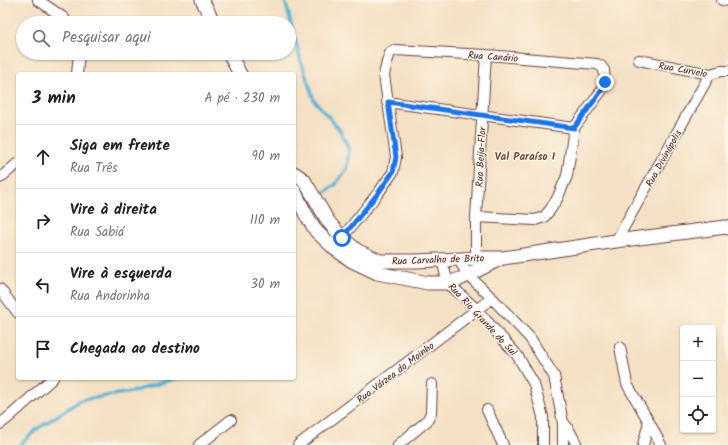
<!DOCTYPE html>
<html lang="pt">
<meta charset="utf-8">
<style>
:root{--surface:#fff;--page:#f2f2f2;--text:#222;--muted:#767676;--line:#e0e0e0}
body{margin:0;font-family:Kalam,sans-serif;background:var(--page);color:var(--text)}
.controls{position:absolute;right:12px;bottom:12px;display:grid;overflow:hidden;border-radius:4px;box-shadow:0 1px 3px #0004}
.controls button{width:36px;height:36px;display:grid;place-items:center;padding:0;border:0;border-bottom:1px solid var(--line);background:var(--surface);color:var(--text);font:20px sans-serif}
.stop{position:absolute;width:12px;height:12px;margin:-9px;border:3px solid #1a73e8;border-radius:50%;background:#fff}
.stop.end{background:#1a73e8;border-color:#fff;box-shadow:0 1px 4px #0008}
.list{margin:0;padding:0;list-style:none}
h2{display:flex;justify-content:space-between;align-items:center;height:52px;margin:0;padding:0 16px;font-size:17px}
h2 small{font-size:13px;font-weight:400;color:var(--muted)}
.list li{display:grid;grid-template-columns:26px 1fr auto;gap:12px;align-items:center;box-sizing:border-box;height:64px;padding:0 16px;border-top:1px solid var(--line)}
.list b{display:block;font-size:15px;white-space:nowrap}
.list p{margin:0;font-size:13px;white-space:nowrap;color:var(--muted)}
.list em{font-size:13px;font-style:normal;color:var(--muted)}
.icon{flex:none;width:22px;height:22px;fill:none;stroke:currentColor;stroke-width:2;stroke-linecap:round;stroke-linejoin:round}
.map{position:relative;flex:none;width:728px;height:445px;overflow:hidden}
.search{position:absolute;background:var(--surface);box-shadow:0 1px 3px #0004;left:16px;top:16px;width:280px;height:44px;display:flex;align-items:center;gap:10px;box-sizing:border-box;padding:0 14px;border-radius:22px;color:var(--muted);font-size:15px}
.panel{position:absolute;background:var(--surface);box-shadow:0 1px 3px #0004;left:16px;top:72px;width:280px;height:308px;border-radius:4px}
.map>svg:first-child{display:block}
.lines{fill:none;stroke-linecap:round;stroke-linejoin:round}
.stream{stroke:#54b1d3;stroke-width:3.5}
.minor-casing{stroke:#643c42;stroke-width:12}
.tertiary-casing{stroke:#643c42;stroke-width:15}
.minor{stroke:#fff;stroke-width:10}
.tertiary{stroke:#fff;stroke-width:13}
.route{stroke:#1a73e8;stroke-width:5}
.labels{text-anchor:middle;stroke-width:3;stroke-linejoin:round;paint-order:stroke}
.street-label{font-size:10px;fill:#4a1f2b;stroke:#fcf5e5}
.neighbourhood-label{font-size:11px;font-weight:bold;fill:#764c42;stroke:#fcf5e5}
</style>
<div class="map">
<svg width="728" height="445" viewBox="0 0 728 445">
<rect width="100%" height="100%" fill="#fcf5e5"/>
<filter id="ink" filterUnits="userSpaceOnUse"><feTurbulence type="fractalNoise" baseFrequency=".025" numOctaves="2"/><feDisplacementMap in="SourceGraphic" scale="8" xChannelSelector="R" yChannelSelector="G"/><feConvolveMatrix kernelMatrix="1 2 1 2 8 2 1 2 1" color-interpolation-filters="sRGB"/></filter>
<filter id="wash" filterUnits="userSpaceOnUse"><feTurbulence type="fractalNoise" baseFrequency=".012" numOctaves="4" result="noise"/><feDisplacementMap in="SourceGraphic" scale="16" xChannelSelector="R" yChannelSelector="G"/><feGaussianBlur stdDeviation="0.9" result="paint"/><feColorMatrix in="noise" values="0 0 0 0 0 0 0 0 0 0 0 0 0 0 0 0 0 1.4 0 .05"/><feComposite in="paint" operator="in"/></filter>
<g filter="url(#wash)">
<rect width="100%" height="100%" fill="#f4e0c3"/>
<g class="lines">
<!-- stream -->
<path class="stream" d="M285,0l15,58 14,42 25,29 10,20 -2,20 -12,16 -17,12
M20,445l17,-16 44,-29 50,-8 46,-14"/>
</g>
</g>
<g filter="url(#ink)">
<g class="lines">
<defs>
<path id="minor" d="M38,0l26,18 2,5
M722,0l6,1
M639,60l71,14 11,-3h7
M77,74l2,-21
M387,102l187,26
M0,178l18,-15
M342,238l37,-46 14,-20 3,-15 -12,-82 3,-13 3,-9 5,-3 91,5 111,9 4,2 3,4 1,12 -3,8 -28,38 -7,48 -10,23 -7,11 -6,7 -9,3 -59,-3
M616,241l94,-167
M476,258v-41l10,-162
M459,260l9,15 24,23 38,40 24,38 9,47v22
M442,261l6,22 29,27 40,45 17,29 9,33v28
M0,289l18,24
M620,347l7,37 22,38 12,23
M487,410l16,35
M564,423l5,7 8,15
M0,424l9,-7 44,-39
M199,445l32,-25
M298,445l194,-147
M398,445l29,-24 4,-8 1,-29
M643,445l6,-23"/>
<path id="tertiary" d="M202,0l12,23
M229,53l11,21
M294,173l10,7 24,41 14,17 16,13 22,10h36l67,-3h20l113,-17 110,-14 2,1
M294,190l11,23 11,18 19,18 17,12 25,12 51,10h20l12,-4 40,-20"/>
</defs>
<!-- minor casing -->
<use href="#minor" class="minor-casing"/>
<!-- tertiary casing -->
<use href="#tertiary" class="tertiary-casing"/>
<!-- minor -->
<use href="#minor" class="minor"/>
<!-- tertiary -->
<use href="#tertiary" class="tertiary"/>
</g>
</g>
<g class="lines" filter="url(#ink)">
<!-- route -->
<path class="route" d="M342,238l37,-46 14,-20 3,-15 -8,-55 186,26 28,-38 3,-8"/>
</g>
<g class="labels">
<!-- street labels -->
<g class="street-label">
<text transform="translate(493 56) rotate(4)" y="4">Rua Canário</text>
<text transform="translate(683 69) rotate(10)" y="4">Rua Curvelo</text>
<text transform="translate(480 157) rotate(-87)" y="4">Rua Beija-Flor</text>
<text transform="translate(663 158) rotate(-61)" y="4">Rua Divinópolis</text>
<text transform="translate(438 259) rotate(-2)" y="4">Rua Carvalho de Brito</text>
<text transform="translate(483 319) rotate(47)" y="4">Rua Rio Grande do Sul</text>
<text transform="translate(395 372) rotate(-37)" y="4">Rua Várzea do Moinho</text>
</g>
<!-- neighbourhood labels -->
<g class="neighbourhood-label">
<text x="525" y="160">Val Paraíso I</text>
</g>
</g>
</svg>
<div class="controls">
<button>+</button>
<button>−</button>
<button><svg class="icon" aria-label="locate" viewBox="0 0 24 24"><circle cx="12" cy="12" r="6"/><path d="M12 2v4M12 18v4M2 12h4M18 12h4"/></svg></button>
</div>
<div class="stop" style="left:342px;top:238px"></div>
<div class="stop end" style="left:605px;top:82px"></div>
<div class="search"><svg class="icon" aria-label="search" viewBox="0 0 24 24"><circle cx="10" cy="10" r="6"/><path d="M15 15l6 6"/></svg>Pesquisar aqui</div>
<section class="panel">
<h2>3 min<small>A pé · 230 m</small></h2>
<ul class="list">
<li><svg class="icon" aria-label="ahead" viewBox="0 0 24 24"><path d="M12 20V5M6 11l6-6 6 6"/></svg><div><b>Siga em frente</b><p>Rua Três</p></div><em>90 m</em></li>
<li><svg class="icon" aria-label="right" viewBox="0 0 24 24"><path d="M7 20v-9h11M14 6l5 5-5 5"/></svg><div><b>Vire à direita</b><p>Rua Sabiá</p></div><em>110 m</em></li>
<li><svg class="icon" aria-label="left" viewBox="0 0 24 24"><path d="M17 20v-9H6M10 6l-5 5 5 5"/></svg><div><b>Vire à esquerda</b><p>Rua Andorinha</p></div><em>30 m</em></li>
<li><svg class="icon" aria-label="arrive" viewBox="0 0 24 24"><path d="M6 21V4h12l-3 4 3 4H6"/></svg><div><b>Chegada ao destino</b></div></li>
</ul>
</section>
</div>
